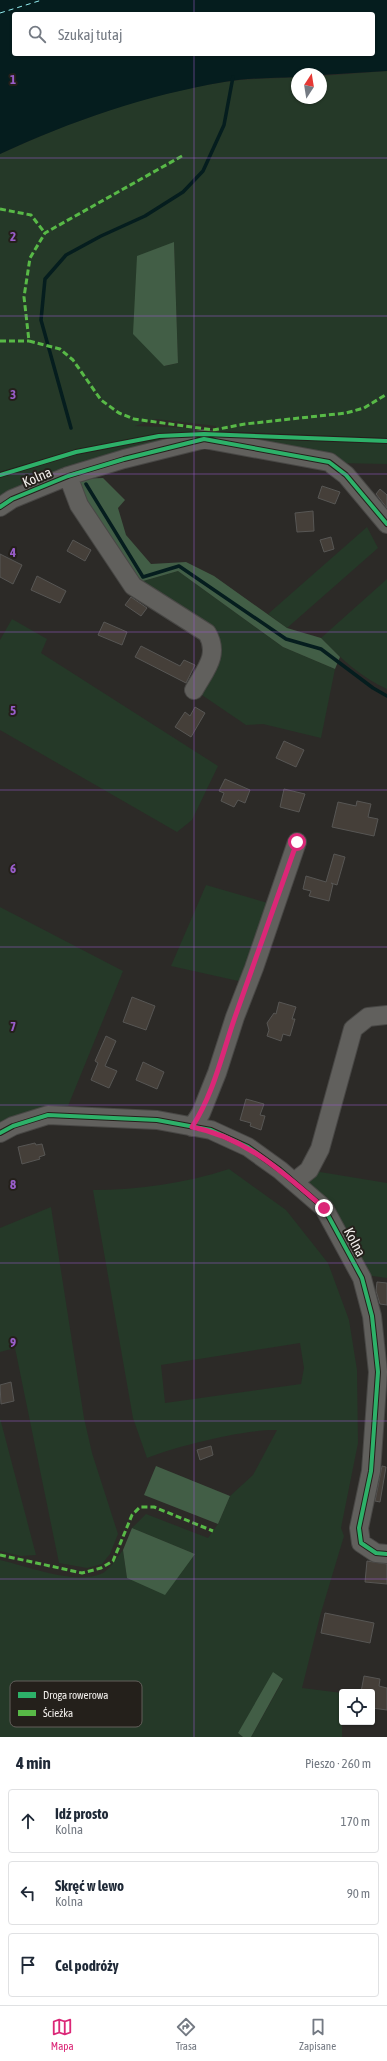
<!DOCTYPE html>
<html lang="pl">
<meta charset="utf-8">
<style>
:root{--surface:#fff;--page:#f2f2f3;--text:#1f2937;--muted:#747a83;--line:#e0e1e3;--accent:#db2777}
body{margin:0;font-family:"Asap Condensed",sans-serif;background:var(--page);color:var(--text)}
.controls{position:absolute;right:12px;bottom:12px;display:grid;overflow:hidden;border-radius:4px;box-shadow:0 1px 3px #0004}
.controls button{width:36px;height:36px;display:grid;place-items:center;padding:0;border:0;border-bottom:1px solid var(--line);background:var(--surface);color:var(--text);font:20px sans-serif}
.compass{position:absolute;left:291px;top:68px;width:36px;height:36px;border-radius:50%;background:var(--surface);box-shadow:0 1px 3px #0004;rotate:12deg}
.stop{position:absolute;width:12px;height:12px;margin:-9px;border:3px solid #db2777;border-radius:50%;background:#fff}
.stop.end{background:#db2777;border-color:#fff;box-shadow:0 1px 4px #0008}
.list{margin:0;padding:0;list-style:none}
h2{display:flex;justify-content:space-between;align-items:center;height:52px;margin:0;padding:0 16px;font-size:17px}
h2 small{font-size:13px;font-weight:400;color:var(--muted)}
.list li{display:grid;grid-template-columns:26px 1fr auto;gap:12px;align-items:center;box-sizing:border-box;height:64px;margin:0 8px 8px;padding:0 8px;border:1px solid var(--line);border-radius:4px}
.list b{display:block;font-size:15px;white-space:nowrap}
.list p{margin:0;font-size:13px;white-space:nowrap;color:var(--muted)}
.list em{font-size:13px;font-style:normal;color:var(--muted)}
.icon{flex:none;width:22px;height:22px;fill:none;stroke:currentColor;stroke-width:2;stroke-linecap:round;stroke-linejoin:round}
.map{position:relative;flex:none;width:387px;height:1737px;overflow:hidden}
.search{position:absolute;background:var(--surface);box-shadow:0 1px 3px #0004;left:12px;right:12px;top:12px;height:44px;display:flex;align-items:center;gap:10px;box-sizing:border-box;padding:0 14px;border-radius:4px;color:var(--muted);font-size:15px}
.sheet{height:268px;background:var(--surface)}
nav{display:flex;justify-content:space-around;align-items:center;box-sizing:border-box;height:56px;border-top:1px solid var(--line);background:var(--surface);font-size:11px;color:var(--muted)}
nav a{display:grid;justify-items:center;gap:2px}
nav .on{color:var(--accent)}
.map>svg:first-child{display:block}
.green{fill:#253928;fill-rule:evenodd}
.forest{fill:#425e46}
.water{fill:#051d1e;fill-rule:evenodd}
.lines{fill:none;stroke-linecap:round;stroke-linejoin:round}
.stream{stroke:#051d1e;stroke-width:3.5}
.ferry{stroke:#94eef1;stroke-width:1;stroke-dasharray:5 4;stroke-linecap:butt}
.building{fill:#453f39;stroke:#575654}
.minor-casing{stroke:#484745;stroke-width:20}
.minor{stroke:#61605d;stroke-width:18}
.quiet{stroke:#58b947;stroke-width:3;stroke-dasharray:6 3;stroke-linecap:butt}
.cycleway-casing{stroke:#24201b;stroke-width:6}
.cycleway{stroke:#2db169;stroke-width:4}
.route{stroke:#db2777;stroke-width:5}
.grid{fill:none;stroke:#995dca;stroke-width:1;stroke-opacity:0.55}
.labels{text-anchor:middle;stroke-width:4;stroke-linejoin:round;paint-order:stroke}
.street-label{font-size:14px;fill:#f2efec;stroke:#24201b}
.key{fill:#24201b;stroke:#625e5a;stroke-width:1}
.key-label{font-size:11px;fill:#f2efec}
.grid-label{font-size:13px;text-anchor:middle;font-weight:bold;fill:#995dca;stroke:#24201b;stroke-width:4;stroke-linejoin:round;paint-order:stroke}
</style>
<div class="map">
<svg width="387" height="1737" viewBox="0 0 387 1737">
<rect width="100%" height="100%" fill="#2c2a27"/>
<!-- green -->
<path class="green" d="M387,71v367l-170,-7 -1,-5 -60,-7 -21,7 60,2 -3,10 -192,60v-344c71,-33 147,-60 224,-72 24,-4 49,-3 73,-5v21h24v-22zM174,242l4,121 -13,3z
M213,436l174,7v21l-51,-1z
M367,527l11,21 -91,80 -19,-14z
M178,571l105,76 52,22 -14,69 -58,-14 -17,1 -47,-32 19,-42 -82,-68z
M387,579v110c-25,-11 -47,-31 -66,-51z
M12,619l35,20 -6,14 177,113 -26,54 -15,12 -177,-102v-90z
M206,885l65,19 -28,78 -72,-16z
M0,907l123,64 -57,140 -66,16z
M229,1169l57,41 42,53 21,57 8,50 1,73 -17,85 3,8 -24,80 -18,72 40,5v44h-91l32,-57 -45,53 5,4h-243v-177c27,6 76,26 103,13 7,-4 15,-17 20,-23l4,28 68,-24 -63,-26 14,-14 62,24 10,-14 12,-28 23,-21 24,-45c-32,-1 -100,16 -130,28l-14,-40 -40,-228c46,0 93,-7 136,-21zM300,1343l4,25 -3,16 -136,19 -4,-38z
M314,1171l73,12v95l-21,-3 -62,-93z
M51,1207l33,211 8,35 26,81 -8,20 -8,10 -15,4 -28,-5 -44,-215 -15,4v-124z
M0,1417v1l36,137 -15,1 -21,-5z"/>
<!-- forest -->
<path class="forest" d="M174,242l4,121 -14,3 -31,-32 4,-78z
M103,478l22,22 -7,8 8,27 25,29 35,-2 28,14 73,52 34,10 19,19 -5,12 -52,-22 -105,-76 -42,12 -51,-75 -10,-29z
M156,1466l74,30 -12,28 -74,-29z
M132,1528l63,26 -30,41 -38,-17 -4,-28z
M273,1672l10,7 -32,58h-8l-5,-4z"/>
<!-- water -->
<path class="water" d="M0,0h387v71l-66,4 -24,-1v3c-24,1 -49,1 -73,5 -77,13 -153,39 -224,72zM14,14h359v40h-359z"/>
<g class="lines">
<!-- stream -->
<path class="stream" d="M71,428l-30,-108 4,-41 21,-24 35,-19 44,-20 38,-24 20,-21 21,-46 9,-48
M86,484l57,93 36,-11 107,73 35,10 52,39 14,8"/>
<!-- ferry -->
<path class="ferry" d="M0,13l42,-13"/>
</g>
<!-- building -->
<path class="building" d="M322,486l18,6 -5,12 -17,-6z
M380,489l7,6v13l-11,-14z
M313,511l1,20 -17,1 -2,-19z
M331,537l3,12 -10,3 -4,-12z
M73,540l18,10 -6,11 -18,-10z
M0,554l22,11 -9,19 -13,-7z
M37,576l29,15 -6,12 -29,-13z
M131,597l16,11 -6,8 -16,-11z
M104,622l23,10 -5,13 -24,-10z
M141,646l39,20 4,-6 11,5 -9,18 -51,-26z
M195,707l10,6 -14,24 -16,-10 10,-15 5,4z
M284,741l20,9 -8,17 -20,-9z
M225,779l25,11 -5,13 -7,-3 -4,7 -13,-6 3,-8 -5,-2z
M284,789l21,5 -6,18 -19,-5z
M357,801l14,3 -3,13 10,2 -4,17 -42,-9 6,-25 18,4z
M334,854l11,3 -8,28 -6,-2 2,1 -4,17 -20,-5 2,-5 -8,-2 3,-13 20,6z
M132,997l23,9 -9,24 -23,-8z
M279,1002l17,5 -4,12h3l-5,17 -7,-2 -2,7 -14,-5 2,-6 -2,-7 7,-10 2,1z
M106,1036l10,5 -11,25 12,5 -8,17 -18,-8 7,-17 -3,-2z
M143,1062l21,10 -7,17 -21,-9z
M246,1099l18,5 -4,11 5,1 -4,14 -11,-4 1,-3 -11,-3z
M35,1143l1,2 6,-1 3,11 -6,2 1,2 -18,5 -4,-17z
M377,1282l10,1v22l-7,-1 -4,-13z
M11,1382l3,19 -13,3 -1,-19z
M211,1446l2,9 -13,5 -3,-10z
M382,1466l4,1 -6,35 -5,-1z
M367,1561l20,3v20l-22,-2z
M325,1613l49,10 -4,20 -49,-10z
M364,1676l16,3 -1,7 8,2v22l-15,-2v-16h-11z"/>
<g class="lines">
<defs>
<path id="minor" d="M68,476l11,29 54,81 74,47c13,22 -2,37 -13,57
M0,507l12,-8 56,-23 56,-17 80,-20 125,23 17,13 41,49
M192,1127l9,-14 16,-40 18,-56 19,-49 43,-126
M0,1133l13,-7 35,-11 109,5 54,10 37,17 32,23 44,38 38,70 10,38 6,56 -7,99 -12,57 2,15 15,10 11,1
M294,1182l15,-12 11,-21 33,-120 15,-12 19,-2"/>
</defs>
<!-- minor casing -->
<use href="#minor" class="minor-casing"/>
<!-- minor -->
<use href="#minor" class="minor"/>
<!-- quiet -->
<path class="quiet" d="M182,156l-137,77 -15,25 -6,39 5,44 31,8 13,11 28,40 18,13 15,6 79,11 32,-6 101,-11 18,-5 23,-14
M0,209l31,6 14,18
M0,341h29
M0,1555l82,18 19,-5 12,-7 19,-46 8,-8h14l59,24"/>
<defs>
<path id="cycleway" d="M0,475l76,-23 83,-16 45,-2 183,7
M0,507l12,-8 56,-23 56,-17 80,-20 125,23 17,13 41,49
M0,1133l13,-7 35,-11 109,5 54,10 37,17 32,23 44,38 38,70 10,38 6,56 -7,99 -12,57 2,15 15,10 11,1"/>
</defs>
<!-- cycleway casing -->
<use href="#cycleway" class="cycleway-casing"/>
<!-- cycleway -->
<use href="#cycleway" class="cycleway"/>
</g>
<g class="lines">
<!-- route -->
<path class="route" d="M297,842c-21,58 -41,117 -62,175 -13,37 -21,76 -43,110 53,10 92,46 132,81"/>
</g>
<!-- grid -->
<path class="grid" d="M194,0v14M194,54v1683M0,158h387M0,316h387M0,474h387M0,632h387M0,790h387M0,947h387M0,1105h387M0,1263h387M0,1421h387M0,1579h387"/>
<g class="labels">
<!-- street labels -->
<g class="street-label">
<text transform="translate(37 477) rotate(-23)" y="5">Kolna</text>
<text transform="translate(355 1242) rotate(62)" y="5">Kolna</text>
</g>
</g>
<!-- legend -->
<rect x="10" y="1681" width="132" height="46" rx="6" class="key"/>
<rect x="18" y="1692" width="18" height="6" fill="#2db169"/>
<rect x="18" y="1710" width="18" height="6" fill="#58b947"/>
<g class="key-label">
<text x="43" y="1699">Droga rowerowa</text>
<text x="43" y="1717">Ścieżka</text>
</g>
<g class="grid-label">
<text x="13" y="84">1</text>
<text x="13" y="241">2</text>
<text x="13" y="399">3</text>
<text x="13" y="557">4</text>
<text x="13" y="715">5</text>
<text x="13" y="873">6</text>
<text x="13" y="1031">7</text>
<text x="13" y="1189">8</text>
<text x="13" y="1347">9</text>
</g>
</svg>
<div class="controls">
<button><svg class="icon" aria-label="locate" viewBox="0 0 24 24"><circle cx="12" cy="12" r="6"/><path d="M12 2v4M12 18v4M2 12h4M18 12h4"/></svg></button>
</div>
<svg class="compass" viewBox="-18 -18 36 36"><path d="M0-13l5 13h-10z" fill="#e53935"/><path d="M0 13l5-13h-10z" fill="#747a83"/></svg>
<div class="stop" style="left:297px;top:842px"></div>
<div class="stop end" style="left:324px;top:1208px"></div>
<div class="search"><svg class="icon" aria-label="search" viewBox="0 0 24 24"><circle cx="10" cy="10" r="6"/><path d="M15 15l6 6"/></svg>Szukaj tutaj</div>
</div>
<section class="sheet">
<h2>4 min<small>Pieszo · 260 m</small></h2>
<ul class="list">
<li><svg class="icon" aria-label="ahead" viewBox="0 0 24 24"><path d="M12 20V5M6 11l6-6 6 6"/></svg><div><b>Idź prosto</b><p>Kolna</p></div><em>170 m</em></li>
<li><svg class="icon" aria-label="left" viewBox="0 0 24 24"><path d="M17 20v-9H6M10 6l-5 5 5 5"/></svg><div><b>Skręć w lewo</b><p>Kolna</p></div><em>90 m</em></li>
<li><svg class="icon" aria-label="arrive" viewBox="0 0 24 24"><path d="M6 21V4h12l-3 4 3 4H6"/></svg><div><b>Cel podróży</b></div></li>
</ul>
</section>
<nav>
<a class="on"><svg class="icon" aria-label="map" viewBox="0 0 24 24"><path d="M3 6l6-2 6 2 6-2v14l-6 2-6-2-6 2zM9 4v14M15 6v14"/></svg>Mapa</a>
<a><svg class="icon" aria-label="directions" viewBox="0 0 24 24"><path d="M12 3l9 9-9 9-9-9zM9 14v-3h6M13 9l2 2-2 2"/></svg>Trasa</a>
<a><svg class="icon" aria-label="saved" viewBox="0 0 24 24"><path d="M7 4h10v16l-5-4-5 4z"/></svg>Zapisane</a>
</nav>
